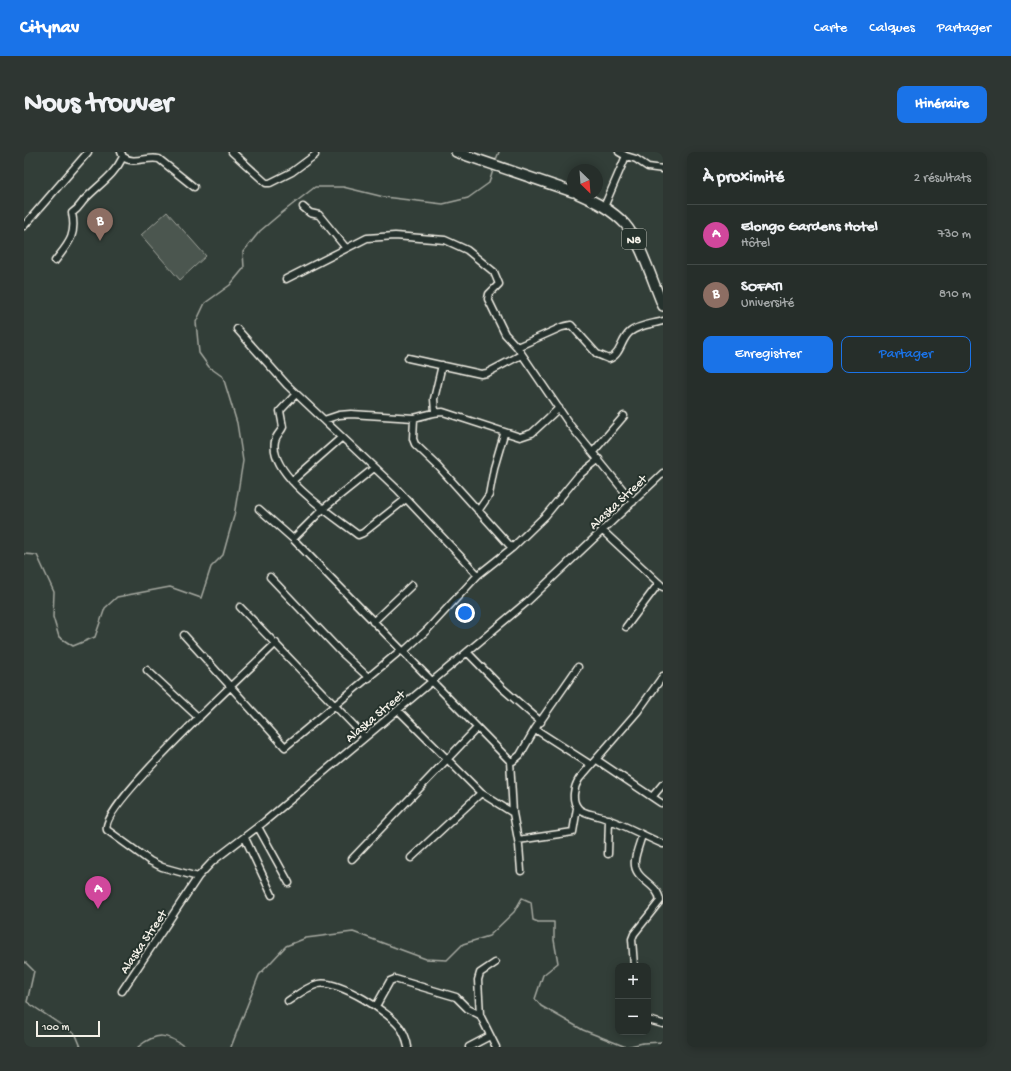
<!DOCTYPE html>
<html lang="fr">
<meta charset="utf-8">
<style>
:root{--surface:#262e2a;--page:#2e3632;--text:#f1f3f6;--muted:#a4a8a8;--line:#424a47;--accent:#1a73e8}
body{margin:0;font-family:"Gochi Hand",sans-serif;background:var(--page);color:var(--text)}
.controls{position:absolute;right:12px;bottom:12px;display:grid;overflow:hidden;border-radius:8px;box-shadow:0 2px 10px #0003}
.controls button{width:36px;height:36px;display:grid;place-items:center;padding:0;border:0;border-bottom:1px solid var(--line);background:var(--surface);color:var(--text);font:20px sans-serif}
.compass{position:absolute;left:543px;top:12px;width:36px;height:36px;border-radius:50%;background:var(--surface);box-shadow:0 2px 10px #0003;rotate:155deg}
.scale{position:absolute;left:12px;bottom:10px;width:64px;box-sizing:border-box;padding-left:4px;border:2px solid #f4f1e8;border-top:0;font-size:11px;line-height:14px;white-space:nowrap;color:#f4f1e8;-webkit-text-stroke:3px #26332d;paint-order:stroke}
.you{position:absolute;left:441px;top:461px;width:14px;height:14px;margin:-10px;border:3px solid #fff;border-radius:50%;background:#1a73e8;box-shadow:0 0 0 6px #1a73e833}
.badge{display:grid;place-items:center;width:26px;height:26px;border-radius:50%;background:var(--accent);color:#fff;font-size:13px;font-weight:700}
.pin{position:absolute;translate:-50% -33px;filter:drop-shadow(0 1px 2px #0008)}
.pin::after{content:'';position:absolute;top:21px;width:14px;height:12px;background:inherit;clip-path:polygon(0 0,100% 0,50% 100%)}
.list{margin:0;padding:0;list-style:none}
h2{display:flex;justify-content:space-between;align-items:center;height:52px;margin:0;padding:0 16px;font-size:17px}
h2 small{font-size:13px;font-weight:400;color:var(--muted)}
.list li{display:grid;grid-template-columns:26px 1fr auto;gap:12px;align-items:center;box-sizing:border-box;height:60px;padding:0 16px;border-top:1px solid var(--line)}
.list b{display:block;font-size:15px;white-space:nowrap}
.list p{margin:0;font-size:13px;white-space:nowrap;color:var(--muted)}
.list em{font-size:13px;font-style:normal;color:var(--muted)}
.actions{display:flex;gap:8px;padding:12px 16px}
.actions a{flex:1;padding:9px 0;border:1px solid var(--accent);border-radius:8px;text-align:center;font-size:14px;color:var(--accent)}
.actions .main{background:var(--accent);color:#fff}
.map{position:relative;flex:none;width:639px;height:895px;overflow:hidden;border-radius:8px}
header{display:flex;align-items:center;gap:24px;box-sizing:border-box;height:56px;padding:0 20px;background:var(--accent);color:#fff}
header strong{font-size:19px}
nav{display:flex;gap:22px;margin-inline-start:auto;font-size:14px}
.intro{display:flex;align-items:center;justify-content:space-between;box-sizing:border-box;height:96px;padding:0 24px}
h1{margin:0;font-size:28px}
.button{padding:10px 18px;border-radius:8px;background:var(--accent);color:#fff;font-size:14px;font-weight:700}
main{display:flex;gap:24px;padding:0 24px}
aside{flex:1;background:var(--surface);border-radius:8px;box-shadow:0 2px 10px #0003}
.map>svg:first-child{display:block}
.pitch{fill:#4c564f;stroke:#a0a49c}
.lines{fill:none;stroke-linecap:round;stroke-linejoin:round}
.stream{stroke:#a6a9a1;stroke-width:1.5}
.minor-casing{stroke:#f4f1e8;stroke-width:9}
.highway-casing{stroke:#f4f1e8;stroke-width:12}
.minor{stroke:#26332d;stroke-width:6}
.highway{stroke:#26332d;stroke-width:9}
.labels{text-anchor:middle;stroke-width:4;stroke-linejoin:round;paint-order:stroke}
.shield{fill:#26332d;stroke:#b6b8b0;stroke-width:1}
.shield-label{font-size:12px;font-weight:bold;fill:#f4f1e8}
.street-label{font-size:13px;fill:#f4f1e8;stroke:#26332d}
</style>
<header>
<strong>Citynav</strong>
<nav><a>Carte</a><a>Calques</a><a>Partager</a></nav>
</header>
<div class="intro"><h1>Nous trouver</h1><a class="button">Itinéraire</a></div>
<main>
<div class="map">
<svg width="639" height="895" viewBox="0 0 639 895">
<rect width="100%" height="100%" fill="#323e38"/>
<filter id="ink" filterUnits="userSpaceOnUse"><feTurbulence type="fractalNoise" baseFrequency=".025" numOctaves="2"/><feDisplacementMap in="SourceGraphic" scale="8" xChannelSelector="R" yChannelSelector="G"/><feConvolveMatrix kernelMatrix="1 2 1 2 8 2 1 2 1" color-interpolation-filters="sRGB"/></filter>
<g filter="url(#ink)">
<!-- pitch -->
<path class="pitch" d="M143,60l39,44 -26,24 -39,-45z"/>
<g class="lines">
<!-- stream -->
<path class="stream" d="M471,10l4,-10
M0,402l13,1 17,37 -1,25 6,20 14,9 22,-9 10,-29 12,-11 53,-10 31,11 10,-31 12,-12 5,-18 6,-21 9,-55 -6,-38 -14,-46 -14,-10 -10,-14 -3,-31 9,-19 25,-18 14,-17 -1,-16 17,-21 19,-16 36,-28h28l41,10 59,7 25,-6 21,-15 5,-16
M0,809l10,10 -7,31 49,33 5,12
M114,895c19,-15 28,-14 47,0
M207,895l28,-72 27,-29 20,-8 47,-6 73,27 21,1 16,-16 26,-8 25,-24 8,-14 9,4 2,18 5,2h16v18l4,23 -15,12 -8,24 6,7 42,24 43,17 17,-4 20,-1"/>
<defs>
<path id="minor" d="M97,0l2,5c11,8 24,-1 36,2l35,28
M208,0l34,31h4l22,-11 23,-17
M602,4l10,3 12,8 15,2
M279,55l7,6 9,2 27,33
M580,55l22,-51 -7,-4
M0,74l64,-74
M31,109c13,-17 22,-25 17,-48 10,-7 8,-10 15,-16 13,-13 28,-23 36,-40
M262,127l81,-41 28,-2 50,4 22,10 27,22 5,12 -10,10 -1,5 17,35 12,13 53,78 63,77
M213,177l50,56 110,104 81,86 -51,55 -24,22
M493,195l45,-20 9,-2 26,29 12,5c12,-4 12,-20 21,-27 8,-7 23,-8 33,-11
M384,206l73,16 6,-1 34,-18
M272,242l-16,17 3,16c-2,5 -7,8 -8,14 -7,34 59,75 83,94l5,-2 43,-34
M411,260l-1,-13 8,-34
M390,266l-1,21 2,5 24,23 73,81 34,-33 32,-39 21,-17
M300,268l15,-5 12,-1 63,4c10,-2 19,-6 29,-6l77,25 12,-4 27,-25
M569,300l31,-36
M268,329l50,-44
M235,357l34,30 217,222
M454,359l11,-16 5,-27 10,-34
M578,378l61,57
M269,387l31,-31 50,-40
M454,423l34,-27
M246,425l71,75 28,26
M216,455l125,130
M349,470l39,-37
M602,475l33,-44
M160,483l101,112 116,-97
M443,500l35,36 39,34
M123,518l52,48
M639,524l-25,35 -59,68c-5,8 -8,21 -1,29 4,5 14,6 20,8 22,6 43,19 65,28
M374,558l83,83 32,20
M511,577l56,36
M573,608l64,43
M486,609h3l7,-6 15,-26 43,-62
M486,609l3,52 6,32 2,26
M628,645l11,-13
M234,675l31,56
M221,686l27,57
M494,688l55,-8 4,-24
M584,702l1,-35
M387,706l70,-65
M328,707l125,-131
M174,725l-36,-10 -12,-6 -43,-31c-9,-23 146,-164 169,-187
M471,811l-15,10 -2,7 2,35 16,32
M610,814l-2,-27 2,-5 26,-33c-1,-18 -28,-21 -25,-41 1,-8 5,-17 7,-25
M98,839l76,-114 15,-16 51,-39 264,-221 135,-128
M264,849c9,-6 19,-14 30,-17 19,-5 74,29 84,46 3,5 5,11 6,17
M352,854l14,-25 5,-2 61,18 12,12 12,6
M624,868l15,4
M445,895l21,-11"/>
<path id="highway" d="M432,0l117,40
M554,42c18,8 34,16 47,30 16,18 28,59 38,82"/>
</defs>
<!-- minor casing -->
<use href="#minor" class="minor-casing"/>
<!-- highway casing -->
<use href="#highway" class="highway-casing"/>
<!-- minor -->
<use href="#minor" class="minor"/>
<!-- highway -->
<use href="#highway" class="highway"/>
</g>
</g>
<g class="labels">
<!-- shield labels -->
<rect class="shield" x="598" y="77" width="24" height="20" rx="3"/>
<g class="shield-label">
<text x="610" y="91">N8</text>
</g>
<!-- street labels -->
<g class="street-label">
<text transform="translate(593 349) rotate(-43)" y="5">Alaska Street</text>
<text transform="translate(350 563) rotate(-40)" y="5">Alaska Street</text>
<text transform="translate(118 789) rotate(-56)" y="5">Alaska Street</text>
</g>
</g>
</svg>
<div class="controls">
<button>+</button>
<button>−</button>
</div>
<svg class="compass" viewBox="-18 -18 36 36"><path d="M0-13l5 13h-10z" fill="#e53935"/><path d="M0 13l5-13h-10z" fill="#a4a8a8"/></svg>
<div class="scale">100 m</div>
<div class="you"></div>
<div class="pin badge" style="left:74px;top:757px;background:#d1479c">A</div>
<div class="pin badge" style="left:76px;top:89px;background:#8d6e63">B</div>
</div>
<aside>
<h2>À proximité<small>2 résultats</small></h2>
<ul class="list">
<li><span class="badge" style="background:#d1479c">A</span><div><b>Elongo Gardens Hotel</b><p>Hôtel</p></div><em>730 m</em></li>
<li><span class="badge" style="background:#8d6e63">B</span><div><b>SOFATI</b><p>Université</p></div><em>810 m</em></li>
</ul>
<div class="actions"><a class="main">Enregistrer</a><a>Partager</a></div>
</aside>
</main>
